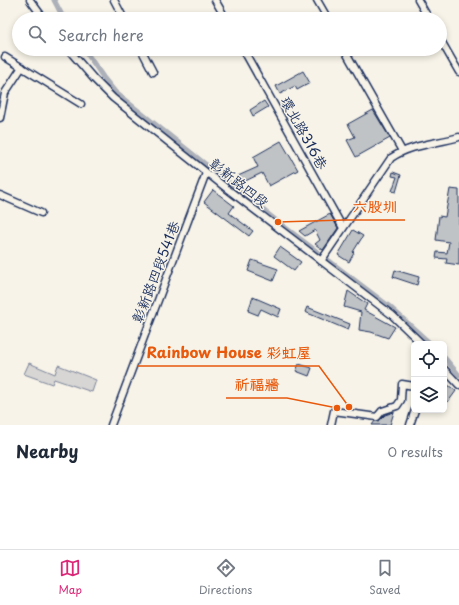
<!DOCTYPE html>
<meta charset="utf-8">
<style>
:root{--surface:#fff;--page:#f2f2f3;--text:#1f2937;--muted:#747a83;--line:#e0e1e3;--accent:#db2777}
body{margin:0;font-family:"Playpen Sans","LXGW WenKai TC",sans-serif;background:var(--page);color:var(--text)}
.controls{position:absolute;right:12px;bottom:12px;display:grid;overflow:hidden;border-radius:6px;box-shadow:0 2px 6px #0003}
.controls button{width:36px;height:36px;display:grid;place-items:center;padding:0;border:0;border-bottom:1px solid var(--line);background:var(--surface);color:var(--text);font:20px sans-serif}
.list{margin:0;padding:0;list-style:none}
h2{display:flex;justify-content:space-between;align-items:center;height:52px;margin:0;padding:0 16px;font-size:17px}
h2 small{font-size:13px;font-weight:400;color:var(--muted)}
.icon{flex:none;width:22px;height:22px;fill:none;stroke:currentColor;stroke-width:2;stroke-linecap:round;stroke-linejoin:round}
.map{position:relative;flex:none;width:459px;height:425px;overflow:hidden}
.search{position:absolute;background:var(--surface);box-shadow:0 2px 6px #0003;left:12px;right:12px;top:12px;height:44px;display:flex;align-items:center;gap:10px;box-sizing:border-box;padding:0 14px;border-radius:22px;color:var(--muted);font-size:15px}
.sheet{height:124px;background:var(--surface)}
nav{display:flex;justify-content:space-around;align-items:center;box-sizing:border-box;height:56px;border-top:1px solid var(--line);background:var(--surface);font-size:11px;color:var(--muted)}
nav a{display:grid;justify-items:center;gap:2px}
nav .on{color:var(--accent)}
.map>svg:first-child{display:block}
.green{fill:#d7d6d4;stroke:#798299}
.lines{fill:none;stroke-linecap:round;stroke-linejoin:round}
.canal{stroke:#acb0b9;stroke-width:5}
.building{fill:#c0c3c5;stroke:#1b2f5e}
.minor-casing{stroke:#1b2f5e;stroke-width:9}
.minor{stroke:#f7f3e8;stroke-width:6}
.labels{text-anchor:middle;stroke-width:3;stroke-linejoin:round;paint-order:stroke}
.street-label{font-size:14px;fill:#1b2f5e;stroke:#f7f3e8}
.leader{fill:none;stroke:#e8590c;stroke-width:1.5}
.callout-dot{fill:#e8590c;stroke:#f7f3e8;stroke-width:1.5}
.callout-label{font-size:15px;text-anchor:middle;font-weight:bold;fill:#e8590c;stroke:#f7f3e8;stroke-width:3;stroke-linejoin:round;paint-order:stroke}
</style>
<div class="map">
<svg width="459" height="425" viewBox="0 0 459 425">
<rect width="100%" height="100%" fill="#f7f3e8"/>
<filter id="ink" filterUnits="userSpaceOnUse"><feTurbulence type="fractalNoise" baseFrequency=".025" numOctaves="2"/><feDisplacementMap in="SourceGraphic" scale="8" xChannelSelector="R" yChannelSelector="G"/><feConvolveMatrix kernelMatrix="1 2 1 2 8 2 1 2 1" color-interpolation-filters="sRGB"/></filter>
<g filter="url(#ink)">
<!-- green -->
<path class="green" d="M29,363l26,11 3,-9 38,15 -4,12 -38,-13 -2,5 -28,-10z"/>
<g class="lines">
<!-- canal -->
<path class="canal" d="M54,0l10,19
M84,49l19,28 13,16 162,129 112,85 41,37
M444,357l15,18"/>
</g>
<!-- building -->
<path class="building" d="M303,71l7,12 -13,7 -2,-4 -15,8 -4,-8z
M264,101l4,6 -15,9 -3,-6z
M373,110l17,28 -34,19 -9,-17 8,-3 -7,-13z
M281,141l17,29 -29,16 -7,-13 -21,10 -3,-7 20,-9 -5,-10z
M393,172l8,3 -5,17 -4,-1 5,-14 -5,-1z
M450,189l9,1v75l-13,-2 1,-4 -11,-1 1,-6 10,1 2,-11 -13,-2 3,-24 6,1z
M213,190l21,16 -5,7 24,18 -4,5 -45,-34z
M330,214l8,14 -15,22 -8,-6 5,-4 -5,-10 -10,6 -6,-5z
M353,230l10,6 -10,16 1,1 -5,9 -11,-7z
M280,247l21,15 -7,9 -20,-15z
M252,260l26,9 -5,12 -25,-10z
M395,270l24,7 -2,8 -24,-8z
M348,291l19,13 -3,6 31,17 -7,11 -17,-6 -12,-2 2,-18 -17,-5z
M253,297l28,12 -3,8 -17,-8 -3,6 -10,-4z
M307,307l43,17 -2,6 -43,-18z
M299,364l13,4 -3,8 -13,-5z
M448,385l8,6 -8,11 -4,-3v-9z
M394,412l-4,13h-18l3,-4 5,-1 5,-5z"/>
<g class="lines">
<defs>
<path id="minor" d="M30,0l14,19
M114,0l10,19
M215,0l11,19
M317,0l11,19
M418,0l11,19
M440,39l19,33
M68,49l26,30 19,19 113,90 166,127 30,29
M141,49l12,23
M243,49l100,179
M344,49l58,102
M5,57l76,47
M0,118l5,-25 17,-26
M0,195l41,18
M321,261l70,-103c21,-14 44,-14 68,-21
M444,369l15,16
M111,425l95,-252
M331,425l3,-14 43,6 5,-6 15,-5 4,-6 1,-16 12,2
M410,425l5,-15"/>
</defs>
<!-- minor casing -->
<use href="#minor" class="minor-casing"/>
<!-- minor -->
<use href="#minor" class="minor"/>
</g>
</g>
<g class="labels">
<!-- street labels -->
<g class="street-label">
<text transform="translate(304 133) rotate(61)" y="5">環北路316巷</text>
<text transform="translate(239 183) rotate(38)" y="5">彰新路四段</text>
<text transform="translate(156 272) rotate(-69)" y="5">彰新路四段541巷</text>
</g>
</g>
<!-- callouts -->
<path class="leader" d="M278 222L344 220H405M349 407L319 366H138M337 408L287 398H226"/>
<g class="callout-dot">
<circle cx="278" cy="222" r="4"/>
<circle cx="349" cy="407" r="4"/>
<circle cx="337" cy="408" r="4"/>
</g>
<g class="callout-label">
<text x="375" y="212">六股圳</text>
<text x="229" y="358">Rainbow House 彩虹屋</text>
<text x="257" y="390">祈福牆</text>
</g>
</svg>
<div class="controls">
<button><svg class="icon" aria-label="locate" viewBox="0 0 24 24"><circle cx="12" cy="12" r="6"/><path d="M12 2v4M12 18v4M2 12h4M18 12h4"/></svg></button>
<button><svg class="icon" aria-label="layers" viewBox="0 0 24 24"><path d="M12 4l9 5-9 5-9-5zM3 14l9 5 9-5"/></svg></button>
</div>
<div class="search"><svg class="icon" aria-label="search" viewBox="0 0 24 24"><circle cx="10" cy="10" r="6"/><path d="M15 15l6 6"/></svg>Search here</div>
</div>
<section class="sheet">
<h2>Nearby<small>0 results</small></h2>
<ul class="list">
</ul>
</section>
<nav>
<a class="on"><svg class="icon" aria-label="map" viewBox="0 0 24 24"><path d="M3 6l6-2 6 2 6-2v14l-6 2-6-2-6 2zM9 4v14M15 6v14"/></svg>Map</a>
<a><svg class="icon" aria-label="directions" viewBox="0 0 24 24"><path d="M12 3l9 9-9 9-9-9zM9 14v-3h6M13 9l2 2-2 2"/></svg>Directions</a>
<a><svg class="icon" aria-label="saved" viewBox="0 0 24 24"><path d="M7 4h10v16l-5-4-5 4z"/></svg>Saved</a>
</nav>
